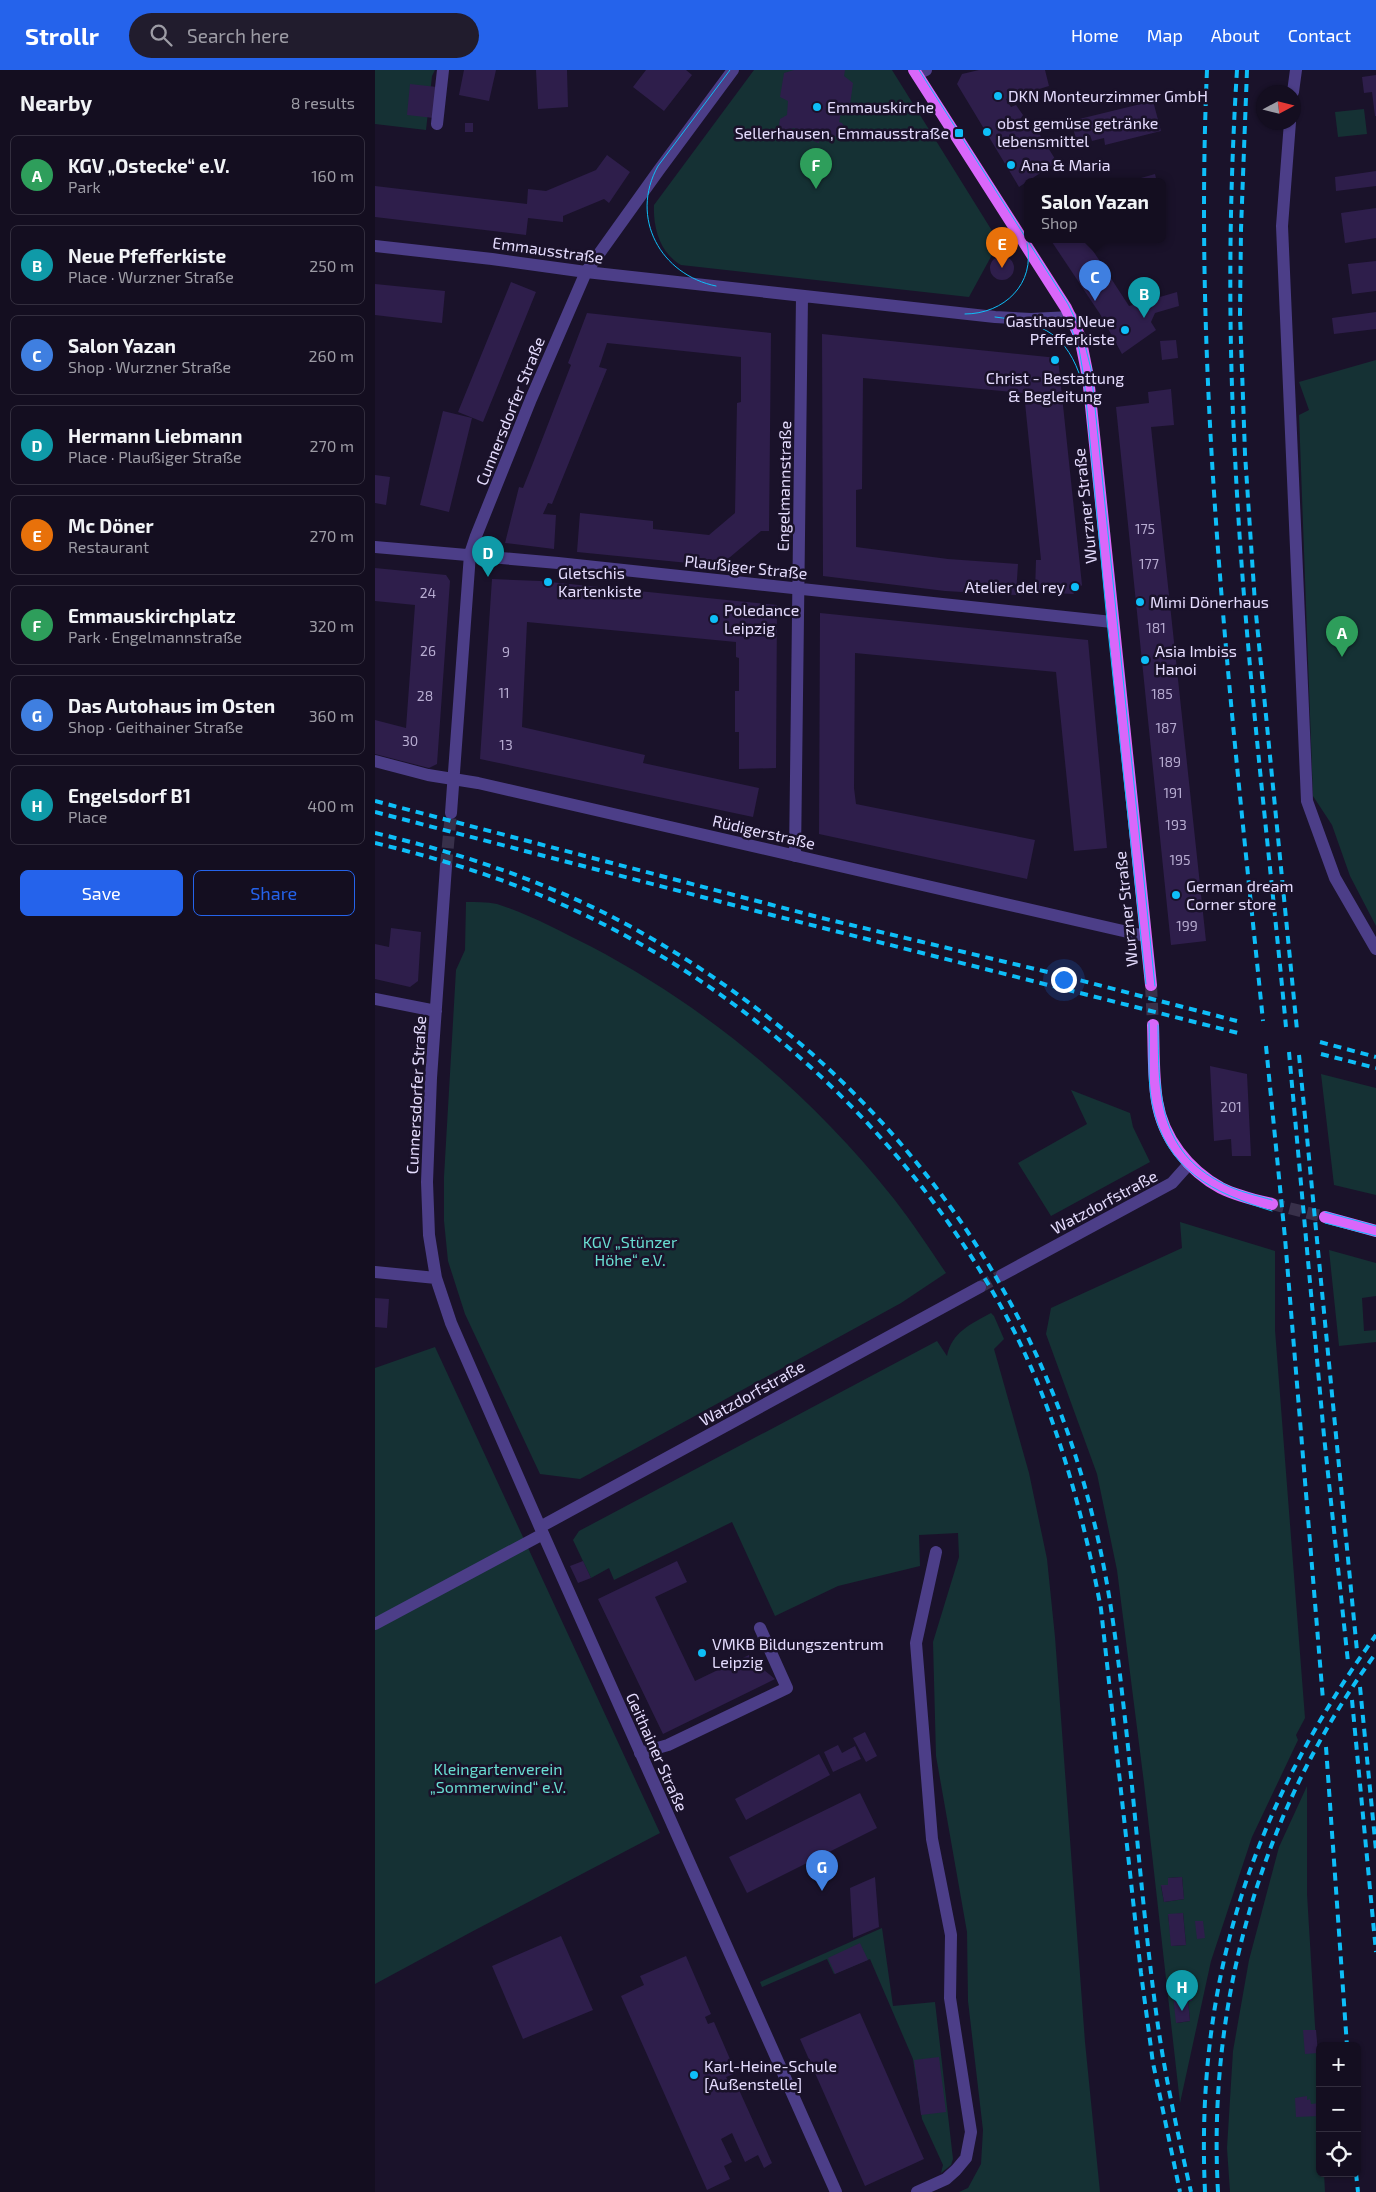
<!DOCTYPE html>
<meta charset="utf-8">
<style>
:root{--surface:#140e20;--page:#211c2d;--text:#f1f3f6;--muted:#9d9ca5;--line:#332e3e;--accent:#2563eb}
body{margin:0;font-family:"Exo 2",sans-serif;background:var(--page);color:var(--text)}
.controls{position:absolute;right:15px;bottom:15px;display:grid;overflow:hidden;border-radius:8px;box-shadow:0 1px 4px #0004}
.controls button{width:45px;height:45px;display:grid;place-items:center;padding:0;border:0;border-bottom:1px solid var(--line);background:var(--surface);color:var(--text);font:25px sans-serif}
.compass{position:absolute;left:881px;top:15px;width:45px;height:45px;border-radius:50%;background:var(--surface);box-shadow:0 1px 4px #0004;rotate:83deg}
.you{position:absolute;left:688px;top:909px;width:18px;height:18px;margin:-12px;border:4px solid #fff;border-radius:50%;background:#1a73e8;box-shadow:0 0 0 8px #1a73e833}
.badge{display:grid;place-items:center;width:32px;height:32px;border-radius:50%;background:var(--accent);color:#fff;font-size:16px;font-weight:700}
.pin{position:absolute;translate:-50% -41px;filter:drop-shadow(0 1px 2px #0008)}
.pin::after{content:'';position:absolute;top:26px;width:18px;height:15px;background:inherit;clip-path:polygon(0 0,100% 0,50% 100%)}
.popup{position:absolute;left:649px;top:108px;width:142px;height:65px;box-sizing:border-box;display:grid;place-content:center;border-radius:8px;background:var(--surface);filter:drop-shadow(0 1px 4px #0005);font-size:16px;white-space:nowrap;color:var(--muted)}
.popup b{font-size:19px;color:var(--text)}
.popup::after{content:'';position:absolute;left:50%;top:100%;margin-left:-10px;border:10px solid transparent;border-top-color:var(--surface)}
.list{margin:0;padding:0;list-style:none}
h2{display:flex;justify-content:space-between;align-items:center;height:65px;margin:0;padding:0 20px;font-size:21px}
h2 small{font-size:16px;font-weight:400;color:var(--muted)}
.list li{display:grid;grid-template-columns:32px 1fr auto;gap:15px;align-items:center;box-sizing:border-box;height:80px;margin:0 10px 10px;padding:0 10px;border:1px solid var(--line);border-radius:8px}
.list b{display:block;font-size:19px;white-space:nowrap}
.list p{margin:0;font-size:16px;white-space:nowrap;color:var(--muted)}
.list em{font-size:16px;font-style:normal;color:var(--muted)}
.actions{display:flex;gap:10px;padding:15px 20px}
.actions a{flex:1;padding:11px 0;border:1px solid var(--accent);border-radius:8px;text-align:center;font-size:18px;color:var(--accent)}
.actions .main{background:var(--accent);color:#fff}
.icon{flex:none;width:28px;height:28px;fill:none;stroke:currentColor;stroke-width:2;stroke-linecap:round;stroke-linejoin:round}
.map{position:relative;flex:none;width:1001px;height:2122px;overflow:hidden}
header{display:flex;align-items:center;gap:30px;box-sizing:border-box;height:70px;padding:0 25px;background:var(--accent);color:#fff}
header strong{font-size:24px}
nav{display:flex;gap:28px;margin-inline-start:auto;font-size:18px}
.search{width:350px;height:45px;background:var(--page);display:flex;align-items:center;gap:12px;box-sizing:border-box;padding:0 18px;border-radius:28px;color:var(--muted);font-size:19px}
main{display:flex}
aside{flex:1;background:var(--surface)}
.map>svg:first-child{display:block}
.green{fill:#153134;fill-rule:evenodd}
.building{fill:#2e1e4b}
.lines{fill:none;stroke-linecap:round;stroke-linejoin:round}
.minor-tunnel{stroke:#38304a;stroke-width:12;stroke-dasharray:12 6;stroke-linecap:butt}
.major-tunnel{stroke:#38304a;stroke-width:12;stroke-dasharray:12 6;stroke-linecap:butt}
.minor{stroke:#4c3e88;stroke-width:12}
.major{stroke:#d967fa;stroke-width:12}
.tram{stroke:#0ebef8;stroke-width:1}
.rail{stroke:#0ebef8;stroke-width:4;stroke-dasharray:8 6;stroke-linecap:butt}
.poi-dot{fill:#0ebef8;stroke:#1a122a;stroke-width:2}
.labels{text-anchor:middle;stroke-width:5;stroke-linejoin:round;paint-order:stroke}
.number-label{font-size:14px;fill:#b7acd1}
.poi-label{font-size:16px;fill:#e5dcfe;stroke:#1a122a;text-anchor:start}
.street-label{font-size:16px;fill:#e5dcfe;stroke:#1a122a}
.park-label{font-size:16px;fill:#69ded2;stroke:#1a122a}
</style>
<header>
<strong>Strollr</strong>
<div class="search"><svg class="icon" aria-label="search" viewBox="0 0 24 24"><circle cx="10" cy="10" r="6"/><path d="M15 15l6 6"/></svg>Search here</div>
<nav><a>Home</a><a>Map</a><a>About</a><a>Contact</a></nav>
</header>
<main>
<aside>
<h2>Nearby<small>8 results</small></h2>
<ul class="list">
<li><span class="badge" style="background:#2e9e5b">A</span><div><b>KGV „Ostecke“ e.V.</b><p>Park</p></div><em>160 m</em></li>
<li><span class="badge" style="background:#0f9aa8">B</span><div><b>Neue Pfefferkiste</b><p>Place · Wurzner Straße</p></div><em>250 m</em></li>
<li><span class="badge" style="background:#3f7fe0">C</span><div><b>Salon Yazan</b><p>Shop · Wurzner Straße</p></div><em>260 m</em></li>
<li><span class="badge" style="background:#0f9aa8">D</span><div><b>Hermann Liebmann</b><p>Place · Plaußiger Straße</p></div><em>270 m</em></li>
<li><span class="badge" style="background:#e8710a">E</span><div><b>Mc Döner</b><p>Restaurant</p></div><em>270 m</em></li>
<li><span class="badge" style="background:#2e9e5b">F</span><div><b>Emmauskirchplatz</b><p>Park · Engelmannstraße</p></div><em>320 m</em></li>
<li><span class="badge" style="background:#3f7fe0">G</span><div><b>Das Autohaus im Osten</b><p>Shop · Geithainer Straße</p></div><em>360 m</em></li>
<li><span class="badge" style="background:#0f9aa8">H</span><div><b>Engelsdorf B1</b><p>Place</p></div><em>400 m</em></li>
</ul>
<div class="actions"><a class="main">Save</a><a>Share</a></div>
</aside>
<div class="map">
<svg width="1001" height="2122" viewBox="0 0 1001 2122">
<rect width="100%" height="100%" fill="#1a122a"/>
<!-- green -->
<path class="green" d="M0,0h60l-3,6 -6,54 -51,-6z
M379,0h138l107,172 -30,55 -288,-32c-21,-12 -28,-37 -27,-60z
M989,39l3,25 -29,3 -3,-25z
M1001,290v566l-26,-50 -18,-51 -19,-29 -14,-381 10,-5 -10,-28z
M91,832c10,0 21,0 31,2 32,10 63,27 93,42 118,62 221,148 304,253 18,23 35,49 52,74l-45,30 -321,176 -40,-5 -75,-160 -17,-53 -4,-40v-44l12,-207 9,-20z
M946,1004l55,14v107l-42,-10z
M696,1020l59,23 3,14 17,35 -99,54 -33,-53 69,-39z
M805,1152l95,29v79l30,388 -9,17 2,5 -46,97 -41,124 -31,142 -36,-320 -27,-213 -20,-96 -51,-140 5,-26 131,-60zM807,1807l2,22 -20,3 -3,-16 7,-1v-7zM808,1843l3,32 -14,1 -4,-31zM816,1922l1,9h-4l2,20 -13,2 -4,-28z
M954,1180l47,13v33l-14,2 2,33 12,-1v12l-37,4z
M616,1243l3,3 10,23 -10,10 35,124 18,86 8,78 30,405 15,150h-141l9,-4 13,-24 2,-34 -15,-129 -1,-69 -31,-176 -3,-114 26,-85 -1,-24 -39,2 1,31 -82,20 -63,30 -43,-94 -118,58 -5,-12 -18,10 -18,-38 6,-9 358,-190 10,15c5,-24 24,-32 44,-43z
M60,1277l225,486 -185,97 -100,54v-616z
M932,1716v108l13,214v65h4l1,19h-95l-3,-44 6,-97 16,-91 30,-113z
M507,1858l11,78 42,-4 18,157 -2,6 -10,8 2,-8 -21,-46 -9,-60 -43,-100 -36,15 -7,-15 -65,28 -2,-5z"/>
<!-- building -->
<path class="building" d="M89,0h32l-7,31 -30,-6z
M161,0h31l1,37 -30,2z
M271,0h40l6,5 -28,36 -31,-24z
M419,0h51l-1,6 9,7 -3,22 -8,3 -3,14 3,1 3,5 -1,6 -4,4 -14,-5 -8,6 1,4 -14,-5 -2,3 -6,-12 -4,-1 -4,3 -6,-1 -4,-5 1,-6 7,-4 1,-14 -8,-4 4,-24z
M604,0h66l4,16 -43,13 5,8 5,-2 7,10 -4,6 5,9 11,-3 22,35 -38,25 -62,-103 5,-10z
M1001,5v41h-1l-3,-24 -8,1 -2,-16z
M35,14l27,3 -3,31 -27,-3z
M778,31l8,30 -56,14 -1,-7 -12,3 -2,-6 -14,4 -5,-18z
M90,53h8v9h-8z
M232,85l23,17 -21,31 -5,-4 -41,17v6l-35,-4 -2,17 -151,-18v-31l152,18 1,-15 18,2 50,-21z
M1001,101v15l-40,5 -1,-14z
M780,104l2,8h-30z
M1001,138v30l-31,5 -4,-30z
M683,170h28l43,66 48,-14 2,14 -24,7 -4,9 5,8 -34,24 -22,-40 -48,-72z
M615 198a12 12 0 1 1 24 0a12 12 0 1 1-24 0Z
M1001,191v30l-24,3 -4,-30z
M136,212l25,10 -53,130 -25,-10z
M0,214l70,7 -3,32 -67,-8z
M1001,242v17l-42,5 -2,-16z
M212,243l184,20 -2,198h-8l-32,27v9l-152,-15 3,-39 73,8v8l56,6 26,-22 2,-110 4,-1v-45l-134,-14 -8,24 8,2 -55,135 -4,-1 -5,11 13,1 -2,34 -49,-6 14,-56 4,1 10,-25 38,-98 -3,-2z
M447,264l236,24 24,227 -9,9 -38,-2 1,-32h5l-17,-167 -161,-15 -1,111 -6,1v57l92,12 70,5 -2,31 -71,-4 -122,-15z
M801,270l2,18 -16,2 -2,-19z
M796,319l3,36 -23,2 55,514 -35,4 -55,-538 33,-4 -1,-11z
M68,341l29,7 -23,94 -29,-7z
M0,405l15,2 -4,28 -11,-2z
M0,498l71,7 4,6 -13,183 -8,4 -54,-14v-34l31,8 9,-123 -40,-4z
M117,509l48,2 237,24 -1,163 -37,1v-37h-4v-41h4v-33l-3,-1v-15l-209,-20 -5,105 123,28 -2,8 116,25 -6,29 -273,-58z
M445,543l268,27 19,208 -33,3 -18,-179 -201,-19 -1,135 2,16 179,36 -8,39 -208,-45z
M16,858l30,4 -3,49 -8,6 -35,-8v-35l14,3z
M835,996l37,8 4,82h-19l-1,-17 -17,2z
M0,1228l14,1 -2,29 -12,-1z
M208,1491l8,17 -13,5 -8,-17z
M302,1491l10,21 -32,15 40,84 54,-26 7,15h8l11,9 -112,55 -65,-135z
M490,1662l12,24 -11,6 -13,-24z
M463,1675l4,8 13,-7 6,13 -28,13 -9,-20z
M444,1684l11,21 -84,45 -11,-21z
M485,1723l17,35 -130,65 -18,-36z
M500,1807l4,50 -26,11 -3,-50z
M807,1807l2,22 -20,3 -3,-17h7v-7z
M808,1843l3,32 -15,1 -3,-32z
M820,1851h8l2,17 -8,1z
M186,1866l32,74 -70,29 -31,-73z
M485,1873l8,17 -33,14 -7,-16z
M311,1886l25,58 -6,3 3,7 6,-2 22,51 -10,4 4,7 5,-3 37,82 -8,5 -6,-13 -13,7 -13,-29 -11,6 11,23 -8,4 6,13 -23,11 -86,-194 23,-11 -4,-9z
M816,1922l1,9h-4l2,20 -14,2 -3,-28z
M485,1943l64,146 -59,27 -65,-147z
M928,1960h13l2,23 -13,1z
M564,1987l7,55 -25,3 -7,-55z
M932,2026v4l3,-1 1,5 9,-1v13l-24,1 -1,-19z"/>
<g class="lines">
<!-- minor-tunnel -->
<path class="minor-tunnel" d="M71,796l5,-53
M605,1217l22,-12"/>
<!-- major-tunnel -->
<path class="major-tunnel" d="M776,915l2,40
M897,1134l53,13"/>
<!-- minor -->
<path class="minor" d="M542,4l9,-4
M918,22l3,-22
M915,52l-8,104 25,575 28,77 41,71
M62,54l6,-54
M0,176l117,13 94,13 409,45 36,2 40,-2
M0,477l183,16 554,59
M0,691l53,14 50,8 667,153
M76,743l19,-259 6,-18 55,-137 55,-127 73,-102 74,-100
M420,786l7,-560
M71,796l-15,212 -4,104 2,53 7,43 15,45 89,204 296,665
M0,929l61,12
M0,1202l61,6
M627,1205l170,-92 17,-19
M165,1457l440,-240
M0,1554l168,-90
M265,1683l28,-8 119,-57 -27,-60
M542,2122l29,-13 10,-9 10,-12 5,-26 -21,-134 1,-63 -19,-96 -16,-196 20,-91"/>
<!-- major -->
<path class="major" d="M539,0l152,238 14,29 8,40 63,608
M778,955c1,25 0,51 4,76 6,37 31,69 64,87 16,8 34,12 51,16
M950,1147l51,14"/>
<!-- tram -->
<path class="tram" d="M544,0l149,234 14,29 9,36 64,617
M341,216c-55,-11 -87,-68 -58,-120l72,-96
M590,244c39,0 71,-30 62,-71
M620,247c42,5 68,13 84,56
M692,247l12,32 5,29 23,243 39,363
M774,953c1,26 -2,55 3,80 13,67 61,90 120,108
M783,955c1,65 -2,126 66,159 15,8 32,11 48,16
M950,1142l51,14
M950,1153l51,13"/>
<!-- rail -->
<path class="rail" d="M832,0c-14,318 24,635 56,951
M862,0c-8,128 -9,257 -2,386 9,190 33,381 51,571
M872,0l-6,159 -1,85 5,140 10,150 42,426
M0,731l447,117 234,56 181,47
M0,742l389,101 474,120
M0,763c89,21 179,51 260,96 237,132 404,344 463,610 14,62 21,126 28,189 10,92 17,185 29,276 8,64 22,126 36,188
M0,773c79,19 156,44 228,81 167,84 310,222 400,386 50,91 79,198 98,299l40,364 12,90 27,129
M945,972l56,15
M891,976l19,192 38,462
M914,982l35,384 24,226
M946,984l55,14
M924,985l58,596
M985,1617l16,163
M977,1630l24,252
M951,1677l21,299
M981,2103l2,19
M830,2122c-10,-211 48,-386 171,-557
M843,2122c-11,-192 44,-383 158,-539"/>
</g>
<!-- markers -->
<g class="poi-dot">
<circle cx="623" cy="26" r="5"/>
<circle cx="442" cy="37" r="5"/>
<circle cx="612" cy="62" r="5"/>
<rect x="579" y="58" width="10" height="10" rx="2.5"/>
<circle cx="636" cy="95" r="5"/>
<circle cx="750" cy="260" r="5"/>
<circle cx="680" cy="290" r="5"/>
<circle cx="173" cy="512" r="5"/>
<circle cx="700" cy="517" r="5"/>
<circle cx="765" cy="532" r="5"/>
<circle cx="339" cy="549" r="5"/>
<circle cx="770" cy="590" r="5"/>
<circle cx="801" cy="825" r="5"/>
<circle cx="327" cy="1583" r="5"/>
<circle cx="319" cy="2005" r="5"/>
</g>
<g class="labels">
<!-- number labels -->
<g class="number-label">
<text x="770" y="464">175</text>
<text x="774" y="499">177</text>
<text x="53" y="528">24</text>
<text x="781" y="563">181</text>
<text x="53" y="586">26</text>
<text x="131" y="587">9</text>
<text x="129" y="628">11</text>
<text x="787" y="629">185</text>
<text x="50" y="631">28</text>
<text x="791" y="663">187</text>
<text x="35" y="676">30</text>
<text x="131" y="680">13</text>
<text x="795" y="697">189</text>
<text x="798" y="728">191</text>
<text x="801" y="760">193</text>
<text x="805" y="795">195</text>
<text x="812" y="861">199</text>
<text x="856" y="1042">201</text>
</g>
<!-- poi labels -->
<g class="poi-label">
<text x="633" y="32">DKN Monteurzimmer GmbH</text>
<text x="452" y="43">Emmauskirche</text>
<text x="622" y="59">obst gemüse getränke<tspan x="622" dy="18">lebensmittel</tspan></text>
<text x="574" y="69" text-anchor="end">Sellerhausen, Emmausstraße</text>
<text x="646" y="101">Ana &amp; Maria</text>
<text x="740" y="257" text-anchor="end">Gasthaus Neue<tspan x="740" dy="18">Pfefferkiste</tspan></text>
<text x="680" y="314" text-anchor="middle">Christ - Bestattung<tspan x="680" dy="18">&amp; Begleitung</tspan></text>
<text x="183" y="509">Gletschis<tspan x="183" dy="18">Kartenkiste</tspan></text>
<text x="690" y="523" text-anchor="end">Atelier del rey</text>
<text x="775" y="538">Mimi Dönerhaus</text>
<text x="349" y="546">Poledance<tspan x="349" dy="18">Leipzig</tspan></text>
<text x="780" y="587">Asia Imbiss<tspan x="780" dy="18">Hanoi</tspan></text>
<text x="811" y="822">German dream<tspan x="811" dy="18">Corner store</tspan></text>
<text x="337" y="1580">VMKB Bildungszentrum<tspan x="337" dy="18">Leipzig</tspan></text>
<text x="329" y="2002">Karl-Heine-Schule<tspan x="329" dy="18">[Außenstelle]</tspan></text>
</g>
<!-- street labels -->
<g class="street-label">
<text transform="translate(173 180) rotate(8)" y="6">Emmausstraße</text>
<text transform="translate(135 341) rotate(-68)" y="6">Cunnersdorfer Straße</text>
<text transform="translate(409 416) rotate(-89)" y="6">Engelmannstraße</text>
<text transform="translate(710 436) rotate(-96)" y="6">Wurzner Straße</text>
<text transform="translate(371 497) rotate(6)" y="6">Plaußiger Straße</text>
<text transform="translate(389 762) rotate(13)" y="6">Rüdigerstraße</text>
<text transform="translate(751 839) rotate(-96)" y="6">Wurzner Straße</text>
<text transform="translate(41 1025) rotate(-87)" y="6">Cunnersdorfer Straße</text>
<text transform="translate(729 1132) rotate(-28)" y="6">Watzdorfstraße</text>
<text transform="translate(377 1323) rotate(-29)" y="6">Watzdorfstraße</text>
<text transform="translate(282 1682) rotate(66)" y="6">Geithainer Straße</text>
</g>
<!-- park labels -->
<g class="park-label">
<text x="255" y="1178">KGV „Stünzer<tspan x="255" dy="18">Höhe“ e.V.</tspan></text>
<text x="123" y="1705">Kleingartenverein<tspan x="123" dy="18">„Sommerwind“ e.V.</tspan></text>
</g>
</g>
</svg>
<div class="controls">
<button>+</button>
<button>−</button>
<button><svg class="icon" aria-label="locate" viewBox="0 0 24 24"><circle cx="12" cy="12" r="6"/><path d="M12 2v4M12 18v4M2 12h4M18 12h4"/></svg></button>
</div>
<svg class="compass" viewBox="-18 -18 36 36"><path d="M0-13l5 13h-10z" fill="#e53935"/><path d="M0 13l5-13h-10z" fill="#9d9ca5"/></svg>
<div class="you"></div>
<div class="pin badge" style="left:967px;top:587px;background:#2e9e5b">A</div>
<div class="pin badge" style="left:769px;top:248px;background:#0f9aa8">B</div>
<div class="pin badge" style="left:720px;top:231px;background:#3f7fe0">C</div>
<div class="popup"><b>Salon Yazan</b>Shop</div>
<div class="pin badge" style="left:113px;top:507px;background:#0f9aa8">D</div>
<div class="pin badge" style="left:627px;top:198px;background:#e8710a">E</div>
<div class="pin badge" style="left:441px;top:119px;background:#2e9e5b">F</div>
<div class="pin badge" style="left:447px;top:1821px;background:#3f7fe0">G</div>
<div class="pin badge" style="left:807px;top:1941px;background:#0f9aa8">H</div>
</div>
</main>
